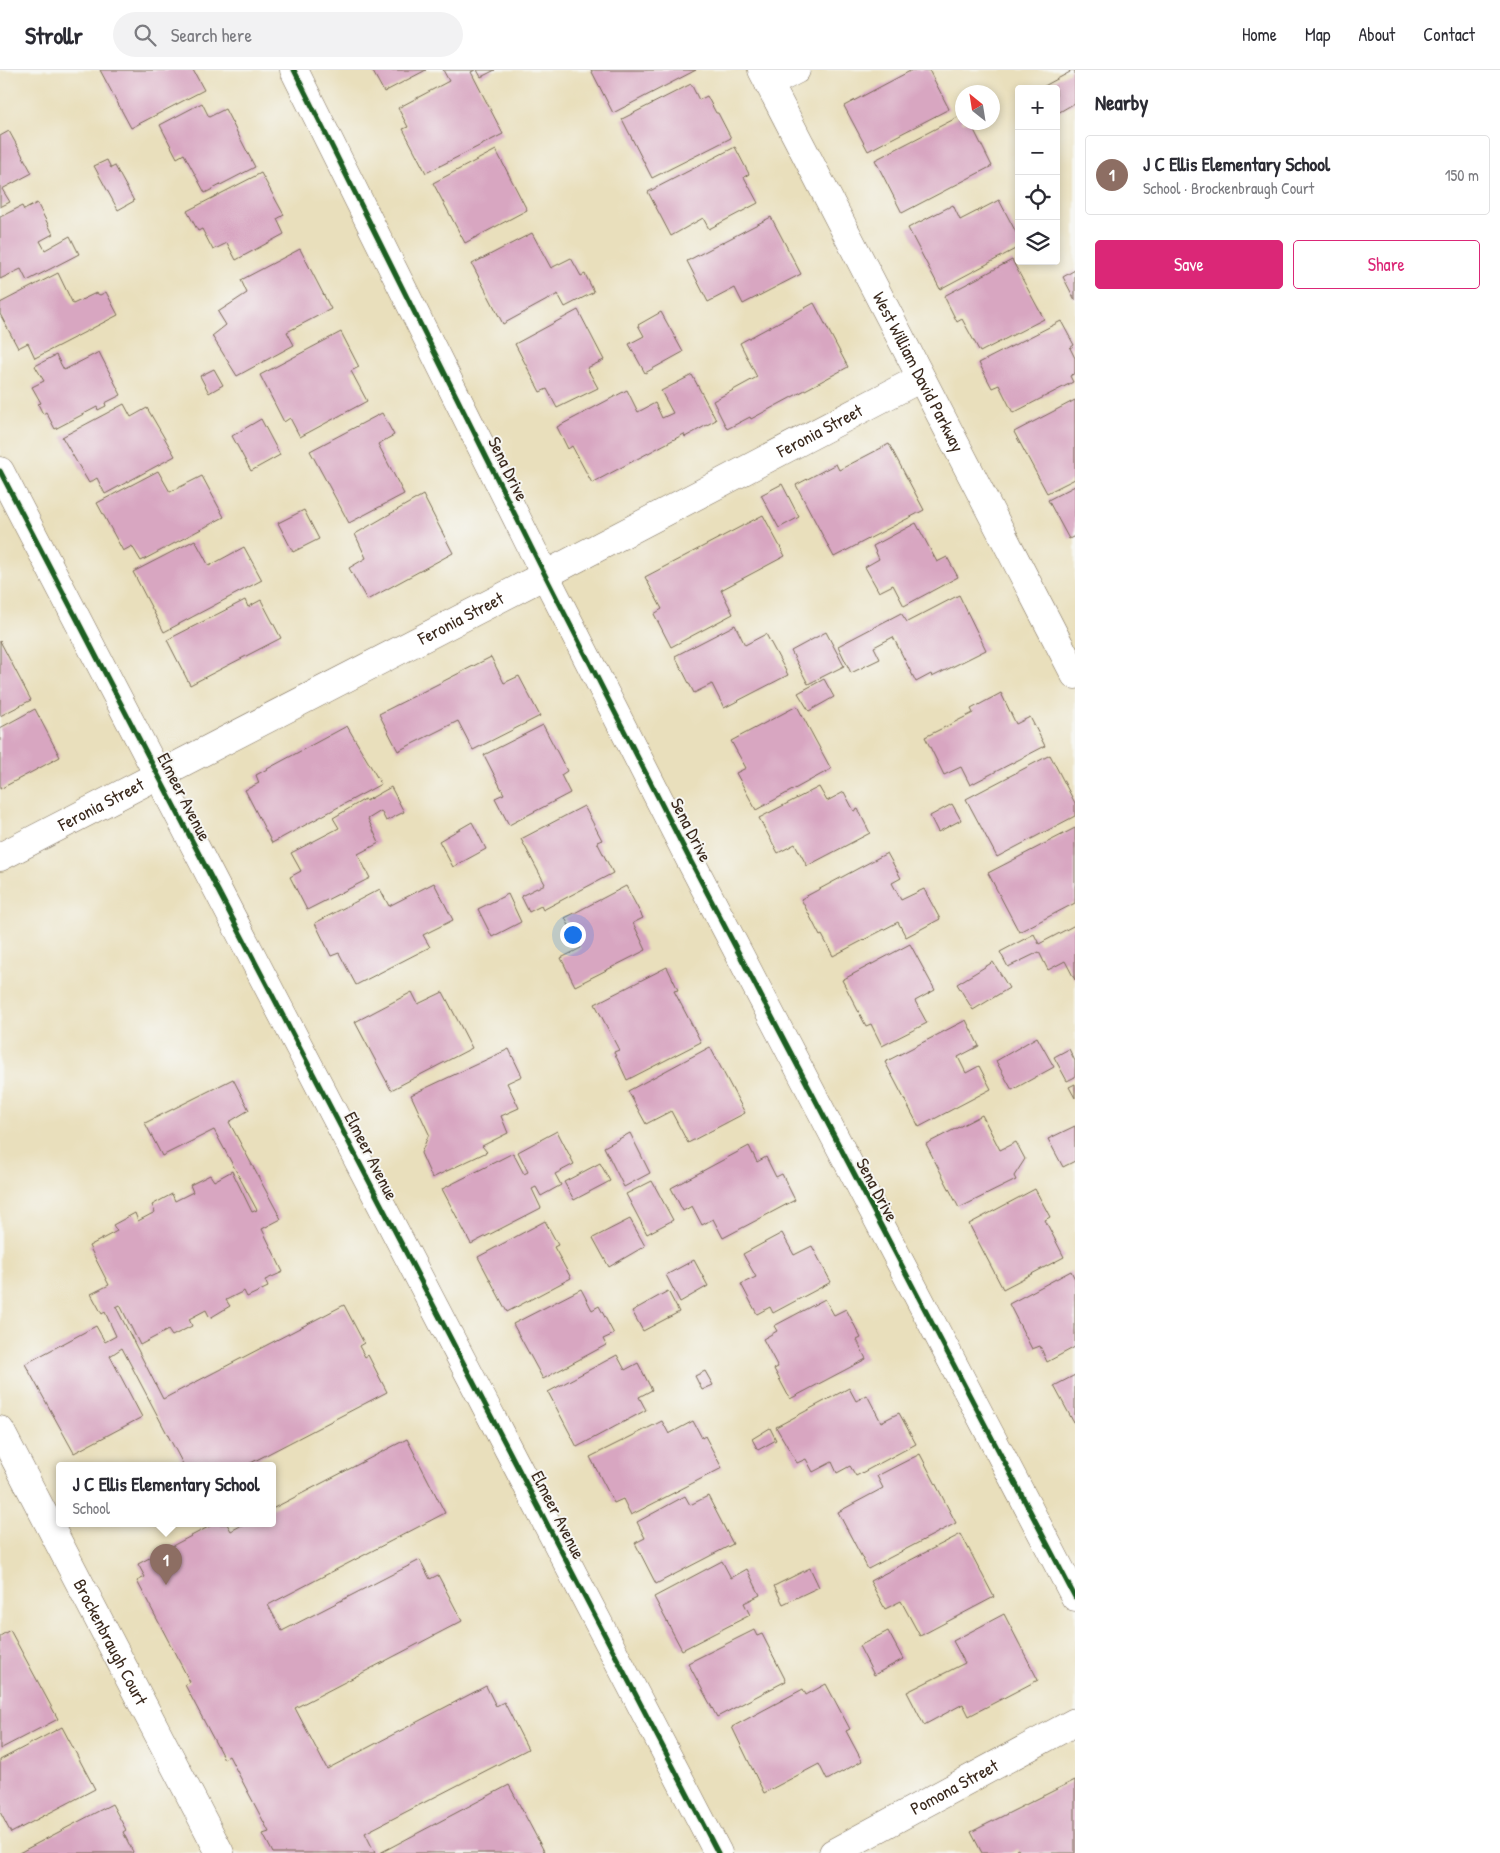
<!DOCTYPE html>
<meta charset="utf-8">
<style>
:root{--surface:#fff;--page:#f2f2f3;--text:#2b2b33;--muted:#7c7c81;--line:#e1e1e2;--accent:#db2777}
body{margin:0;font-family:"Patrick Hand",sans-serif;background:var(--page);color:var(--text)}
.controls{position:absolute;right:15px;top:15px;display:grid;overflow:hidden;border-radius:5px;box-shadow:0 2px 8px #0003}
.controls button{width:45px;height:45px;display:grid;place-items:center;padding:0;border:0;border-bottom:1px solid var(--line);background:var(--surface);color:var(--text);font:25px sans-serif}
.compass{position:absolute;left:955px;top:15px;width:45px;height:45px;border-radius:50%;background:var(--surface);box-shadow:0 2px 8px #0003;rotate:330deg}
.you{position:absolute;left:572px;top:864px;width:18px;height:18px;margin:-12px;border:4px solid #fff;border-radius:50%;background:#1a73e8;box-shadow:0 0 0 8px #1a73e833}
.badge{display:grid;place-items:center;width:32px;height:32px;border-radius:50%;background:var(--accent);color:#fff;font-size:16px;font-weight:700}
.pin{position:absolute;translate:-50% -41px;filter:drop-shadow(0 1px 2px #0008)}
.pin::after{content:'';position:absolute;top:26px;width:18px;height:15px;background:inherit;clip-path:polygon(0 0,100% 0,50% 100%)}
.popup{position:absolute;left:56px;top:1392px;width:220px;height:65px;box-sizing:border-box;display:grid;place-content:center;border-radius:5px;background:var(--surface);filter:drop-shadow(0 1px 4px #0005);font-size:16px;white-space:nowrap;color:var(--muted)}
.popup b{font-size:19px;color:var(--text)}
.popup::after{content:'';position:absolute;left:50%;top:100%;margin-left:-10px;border:10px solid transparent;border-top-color:var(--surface)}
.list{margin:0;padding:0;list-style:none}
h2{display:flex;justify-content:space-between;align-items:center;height:65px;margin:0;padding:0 20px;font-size:21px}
h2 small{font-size:16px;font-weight:400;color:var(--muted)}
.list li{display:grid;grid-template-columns:32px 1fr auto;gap:15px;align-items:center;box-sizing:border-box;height:80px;margin:0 10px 10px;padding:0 10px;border:1px solid var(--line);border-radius:5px}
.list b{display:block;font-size:19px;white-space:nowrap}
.list p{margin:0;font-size:16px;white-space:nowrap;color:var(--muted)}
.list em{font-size:16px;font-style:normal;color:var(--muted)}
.actions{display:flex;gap:10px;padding:15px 20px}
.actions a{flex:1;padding:11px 0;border:1px solid var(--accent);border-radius:5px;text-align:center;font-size:18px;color:var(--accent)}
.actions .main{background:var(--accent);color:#fff}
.icon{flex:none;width:28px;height:28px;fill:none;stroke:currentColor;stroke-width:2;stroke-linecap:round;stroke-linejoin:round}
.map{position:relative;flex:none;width:1075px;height:1783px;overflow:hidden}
header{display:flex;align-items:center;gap:30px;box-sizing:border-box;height:70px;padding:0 25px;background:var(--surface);border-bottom:1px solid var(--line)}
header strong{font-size:24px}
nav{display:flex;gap:28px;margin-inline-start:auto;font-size:18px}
.search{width:350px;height:45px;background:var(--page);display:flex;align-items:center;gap:12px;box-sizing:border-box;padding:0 18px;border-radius:28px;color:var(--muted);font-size:19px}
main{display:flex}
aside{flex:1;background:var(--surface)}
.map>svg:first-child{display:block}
.building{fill:#d8a6c1}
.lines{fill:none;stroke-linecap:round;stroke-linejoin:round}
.minor-casing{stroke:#786955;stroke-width:29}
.minor{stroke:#fff;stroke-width:28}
.cycleway-casing{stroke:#f6f6f2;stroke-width:8}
.cycleway{stroke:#1b5e20;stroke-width:5}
.labels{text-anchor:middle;stroke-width:4;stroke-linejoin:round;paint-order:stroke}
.street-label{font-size:18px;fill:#3b2a1e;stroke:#f6f6f2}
</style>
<header>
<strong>Strollr</strong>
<div class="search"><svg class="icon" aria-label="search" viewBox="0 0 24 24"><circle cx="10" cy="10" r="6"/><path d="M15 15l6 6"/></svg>Search here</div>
<nav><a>Home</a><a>Map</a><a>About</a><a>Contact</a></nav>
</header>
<main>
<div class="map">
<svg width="1075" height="1783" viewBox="0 0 1075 1783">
<rect width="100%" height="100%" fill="#f6f6f2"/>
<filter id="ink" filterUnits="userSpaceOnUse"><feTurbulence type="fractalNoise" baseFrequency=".02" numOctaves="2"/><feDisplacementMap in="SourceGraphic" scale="10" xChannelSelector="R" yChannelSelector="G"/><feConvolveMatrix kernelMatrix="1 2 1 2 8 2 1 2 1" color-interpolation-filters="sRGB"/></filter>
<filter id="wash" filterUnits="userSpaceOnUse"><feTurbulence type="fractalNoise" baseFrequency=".0096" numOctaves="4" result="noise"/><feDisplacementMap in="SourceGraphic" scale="20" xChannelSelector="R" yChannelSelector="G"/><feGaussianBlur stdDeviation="1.12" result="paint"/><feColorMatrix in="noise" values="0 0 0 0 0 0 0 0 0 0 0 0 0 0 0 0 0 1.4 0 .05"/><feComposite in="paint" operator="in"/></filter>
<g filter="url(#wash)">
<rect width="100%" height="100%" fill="#e9dfbc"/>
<g id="blocks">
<!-- building -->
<path class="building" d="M100,0h93l11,20 -73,38z
M372,0h54l-42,22z
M443,0h32l-4,2 32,62 -77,39 -23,-44 5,-2 -10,-19 51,-27z
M477,0h18l-14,7z
M591,0h105l-83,43z
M912,0h17l20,39 -81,42 -24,-45z
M1069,0h6v33l-19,11v-25h-17l31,-17z
M691,14l8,16 8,-4 9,17h2l13,25 -79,40 -30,-59z
M202,33l7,14 16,-8 30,58 -50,26 -21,-39 -7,4 -17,-33z
M962,45v7h8l22,44 -90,47 -27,-53z
M9,61l23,42 -30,16 8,13 -10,5v-71z
M735,77l14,27 -5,3 14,26 -49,26 -6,-11 -32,18 -23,-44z
M496,80l31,60 -62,33 -32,-60z
M107,90l4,8 4,-2 19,35 -16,9 -24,-44z
M261,103l23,42 -7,4 7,15 -48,26 -9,-17 -14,7 -11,-21 -4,2 -11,-20z
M999,130l20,38v9l-79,42 -32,-61 45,-23 7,15z
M37,133l16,31 -13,7 5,9 25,-14 9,18 -52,27 -6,-12 -21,10v-62l22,-11 2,4z
M771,147l30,57 -58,30 -8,-16 -27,14 -21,-41z
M532,163l19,35 20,-10 10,18 4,-2 9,18 -29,15 -7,-13 -55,30 -31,-60z
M300,179l31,60 -44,23 7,13 -57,31 -25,-40 14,-11 -8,-13 29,-19 -6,-13z
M1012,190l32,59 -64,33 -18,-33 -5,3 -13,-26z
M1075,200v30l-12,-23z
M58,203l15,31 23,-11 4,2 6,-3 12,23 -83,43 -7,-15 -10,5 -18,-34v-11z
M814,233l34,64 -97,52 -1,-2 -23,12 -14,-28 44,-24 -17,-34z
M578,240l26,50 -17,8 11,20 -41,20 -10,-19 -7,3 -25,-48z
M661,242l22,40 -38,21 -16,-29 15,-8 -6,-11z
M1061,251l13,24 -4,3 5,10v15l-5,3 3,6 -60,31 -14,-28 -7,3 -13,-25z
M341,262l18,35 -8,4 16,30 -67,36 -10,-19 -6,4 -24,-47z
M99,282l22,43 -16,8 1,3 -8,4 -1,-3 -42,22 -9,-17 -3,2 -5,-10 3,-1 -9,-16 12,-6 -9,-15 21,-11 8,15z
M214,299l9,16 -14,8 -9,-17z
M692,305l24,45 -31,17 -1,-3 -92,49 -20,-37 -4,3 -11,-22 70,-37 11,22 17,-9 7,15 11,-5 -12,-22z
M1075,330v79l-28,14 -33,-61z
M124,334l7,13 16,-9 28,48 -70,38 -8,-16 -8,5 -27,-46z
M382,343l12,22 -16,9 26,50 -55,29 -39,-72z
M261,349l19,36 -29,16 -19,-35z
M889,374l35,66 -90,47 -38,-72 40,-21 3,6z
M158,401l12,21 32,-16 22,41 -83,44 -9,-15 -9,5 -26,-48z
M782,414l17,33 -20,11 -18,-33z
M1075,416v50l-6,3 -21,-39z
M423,425l30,58 -86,47 -18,-32 17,-10 -11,-24z
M304,440l15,29 -26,13 -15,-29z
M763,445l22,41 -64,34 12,24 -62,33 -17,-33 8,-5 -17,-32z
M916,453l21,39 10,-5 11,20 -54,29 -11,-21 -14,7 -14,-25 14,-8 -6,-13z
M195,470l14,26 35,-19 18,33 -98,52 -31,-60z
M959,525l27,55 -54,27 -1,-3 -15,8 -23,-45 -19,10 6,12 -29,14 -13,-27 63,-33 6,9z
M245,530l3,7 13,-7 20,38 -91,47 -23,-45z
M735,555l10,20 21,-11 22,41 -64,33 -12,-24 -18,9 -19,-37z
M826,562l18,34 -36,18 -17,-33z
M0,571l31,59 -31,16z
M491,587l13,26 15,-7 21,40 -67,34 -15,-29 -60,30 -19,-37z
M824,609l10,18 -25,14 -11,-18z
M1001,623l15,31 14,-7 15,29 -75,39 -9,-18 -17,8 -19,-38 48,-24 -2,-4z
M797,636l34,63 -75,41 -20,-37 10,-5 -15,-27z
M35,639l25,48 -60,32v-61z
M543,655l24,46 -6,4 9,18 -61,32 -14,-27 9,-4 -20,-39z
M347,656l34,58 -109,59 -27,-53 14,-7 -3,-8z
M1050,685l25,48v13l-78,41 -31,-58z
M391,717l13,25 -18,9 -5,-10 -13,8 11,24 -21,11 12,24 -63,32 -17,-33 11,-6 -10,-18 48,-25 -6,-10 32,-19 1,2z
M819,717l8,14 17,-9 10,19 4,-2 12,24 -63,33 -12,-22 -17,9 -19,-35z
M952,734l9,16 -23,12 -8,-16z
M584,736l18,34 -5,2 16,31 -70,37 -2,-4 -12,6 -8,-16 24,-12 -24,-45z
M472,752l14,27 -33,18 -14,-26z
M1075,758v75l-56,29 -31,-59z
M887,783l14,25 -9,5 9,17 23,-11 16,30 -34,18 -8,-15 -65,34 -11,-21 -2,1 -19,-37z
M434,813l19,37 -30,15 7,12 -74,38 -17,-32 -8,3 -16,-33 65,-34 9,17z
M626,816l17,32 -10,5 13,27 -71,36 -14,-28 20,-10 -16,-30z
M508,824l13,28 -29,15 -14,-28z
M1075,855v55l-10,-19 -17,9 -9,-18 -31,15 -8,-15 34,-18 5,10z
M910,874l25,46 -20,11 12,22 -45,23 -11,-22 -5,2 -24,-46z
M993,892l16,26 -36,22 -16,-26z
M667,897l11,23 -4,1 27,51 -74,38 -13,-28 5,-2 -24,-46z
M412,922l6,12 25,-12 29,56 -81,42 -36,-68z
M966,950l13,26 -21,11 8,16 13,-7 12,23 -72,38 -34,-65z
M1037,967l17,30 -42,23 -16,-29z
M710,977l35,66 -57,30 -17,-32 -25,13 -18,-33z
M509,979l13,27 -15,7 12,25 -18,8 7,17 -26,13 5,6 -55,26 -11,-25 8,-19 -18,-39z
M1069,979l6,12v16l-8,4 -13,-24z
M233,1009l16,31 -20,12 52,97 -19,10 21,43 -18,8 3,7 -21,10 -3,-6 -18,9 4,6 -20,12 -4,-8 -17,9 3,7 -20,10 -4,-6 -28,15 -20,-40 -4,2 47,92 181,-94 20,38 -5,3 6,11 3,-2 19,37 -142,74h-61l-62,-118 -12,8 32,61 -68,36 -49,-89 71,-38 9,16 11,-6 -11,-24 -3,2 -11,-20 18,-9 -20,-39 28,-15 -4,-6 22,-12 3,8 17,-9 -3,-7 20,-11 3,7 18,-9 -3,-7 20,-10 4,6 18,-10 20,41 5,-2 -43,-80 -52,26 -17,-33z
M1075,1014v14l-6,-11z
M982,1045l18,35 16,-8 9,17 -11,17 2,4 -57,28 -33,-64z
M1075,1056v35l-12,6 -15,-28z
M557,1061l17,33 -19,10 6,11 -20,11 -5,-9 -4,2 9,19 -70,36 -29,-55 71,-36 11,21 4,-2 -10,-20z
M630,1063l20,40 -26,14 -20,-40z
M749,1076l8,16 9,-5 10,20 6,-3 13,26 -72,38 -10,-19 -11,6 -10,-19 -9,5 -12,-23z
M600,1093l10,18 -36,19 -10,-18z
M652,1111l21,39 -26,14 -21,-40z
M1035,1119l15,28 -5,3 19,37 -61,32 -34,-65z
M630,1149l15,27 -36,21 -16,-29z
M545,1151l13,24 -4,2 17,31 -64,34 -29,-55z
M782,1163l12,22 18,-9 19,36 -58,31 -3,-6 -13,7 -16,-30 15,-7 -13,-23z
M694,1190l14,26 -28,16 -14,-27z
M1071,1201l4,8v68l-28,15 -7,-16 -8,3 -23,-45z
M581,1219l11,21 7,-4 15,28 -11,5 3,6 -63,34 -30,-55z
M668,1221l11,21 -36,19 -11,-20z
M825,1229l9,16 12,-6 15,29 -4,2 9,19 -76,40 -16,-30 4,-2 -15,-28 14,-8 -3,-5z
M617,1285l8,15 13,-7 14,27 -13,7 7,13 -69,37 -29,-55z
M705,1301l8,14 -11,5 -7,-14z
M1075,1305v47l-1,1 -20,-37z
M849,1318l7,13 11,-6 14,27 18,-9 17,31 -60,32 -6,-10 -13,7 -5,-11 -19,10 -7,-13 -9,4 -21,-36z
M662,1351l7,13 24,-13 9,17 3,-2 17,32 -91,47 -8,-16 -9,4 -24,-46z
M770,1358l6,12 -18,10 -6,-11z
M407,1369l38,74 -177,92 14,26 138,-71 10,19 8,-4 24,46 -167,87 32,61 159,-83 10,20 8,-4 24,47 -163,84 10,20h-102l-10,-19 6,-2 -40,-76 -5,3 -39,-74 5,-3 -53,-101 8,-4 -7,-13 76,-40h13l4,7 13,-7h28v-15z
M920,1384l36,69 -88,46 -30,-57 45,-24 -6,-12z
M685,1426l5,9 18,-9 25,48 -77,40 -21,-41 10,-5 -8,-16z
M961,1464l33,63 -74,39 -19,-35 -16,8 -15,-28z
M722,1491l9,17 16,-9 13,26 -16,8 6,12 -68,35 -28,-53z
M810,1498l9,19 -36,17 -9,-18z
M1004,1544l34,66 -69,36 -6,-12 -39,21 -17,-33 58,-29 -12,-22z
M10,1560l48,89 -58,30v-113z
M754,1560l3,6 5,-2 24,47 -69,36 -29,-54z
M888,1561l15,28 -29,16 -15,-29z
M826,1614l24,45 -4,2 16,30 -35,19 -8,-16 -55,29 -32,-66 71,-38 3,6z
M62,1657l33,62 -84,44 -11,-21v-52z
M1075,1710v73h-55l-2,-4 -8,4h-28l-11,-21z
M509,1715l36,68h-165z
M112,1734l14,26 -3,2 10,20 -1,1h-113z"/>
</g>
</g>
<g filter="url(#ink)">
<use href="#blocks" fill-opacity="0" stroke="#786955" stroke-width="1"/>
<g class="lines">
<defs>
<g id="minor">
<path d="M294,0l251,505 143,281 387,741"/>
<path id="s1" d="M762,0l313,605"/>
<path d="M769,14l27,-14"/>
<path d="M0,401l718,1382"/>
<path id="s2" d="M0,787l545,-282 376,-197"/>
<path id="s3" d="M0,1360l220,423"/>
<path id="s4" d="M833,1783l242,-131"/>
</g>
</defs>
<!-- minor casing -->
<use href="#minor" class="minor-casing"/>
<!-- minor -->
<use href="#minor" class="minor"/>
<defs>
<path id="cycleway" d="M294,0l251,505 143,281 387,741
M0,401l718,1382"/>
</defs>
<!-- cycleway casing -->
<use href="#cycleway" class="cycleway-casing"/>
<!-- cycleway -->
<use href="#cycleway" class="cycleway"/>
</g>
</g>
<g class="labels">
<!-- street labels -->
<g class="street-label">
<text dy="6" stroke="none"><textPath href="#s1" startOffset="340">West William David Parkway</textPath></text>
<text dy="6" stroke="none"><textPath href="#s2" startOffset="924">Feronia Street</textPath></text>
<text transform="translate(508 399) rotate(64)" y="6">Sena Drive</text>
<text dy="6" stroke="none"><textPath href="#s2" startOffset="519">Feronia Street</textPath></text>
<text transform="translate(184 727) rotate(63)" y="6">Elmeer Avenue</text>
<text dy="6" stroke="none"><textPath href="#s2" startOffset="114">Feronia Street</textPath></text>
<text transform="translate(691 760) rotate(63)" y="6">Sena Drive</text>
<text transform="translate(371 1086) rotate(63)" y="6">Elmeer Avenue</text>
<text transform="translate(877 1120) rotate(62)" y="6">Sena Drive</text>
<text transform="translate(558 1445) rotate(63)" y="6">Elmeer Avenue</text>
<text dy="6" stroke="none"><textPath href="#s3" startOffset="239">Brockenbraugh Court</textPath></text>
<text dy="6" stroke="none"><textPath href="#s4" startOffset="138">Pomona Street</textPath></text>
</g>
</g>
</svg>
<div class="controls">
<button>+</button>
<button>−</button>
<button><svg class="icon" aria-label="locate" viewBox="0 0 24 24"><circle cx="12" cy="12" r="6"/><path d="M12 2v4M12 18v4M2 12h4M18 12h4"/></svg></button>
<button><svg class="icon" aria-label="layers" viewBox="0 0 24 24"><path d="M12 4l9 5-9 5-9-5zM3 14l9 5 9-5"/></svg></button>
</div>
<svg class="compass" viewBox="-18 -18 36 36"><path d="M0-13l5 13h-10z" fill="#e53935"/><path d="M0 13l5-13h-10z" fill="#7c7c81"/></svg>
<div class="you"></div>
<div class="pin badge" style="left:166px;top:1515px;background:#8d6e63">1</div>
<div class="popup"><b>J C Ellis Elementary School</b>School</div>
</div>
<aside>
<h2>Nearby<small></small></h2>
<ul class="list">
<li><span class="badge" style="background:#8d6e63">1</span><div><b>J C Ellis Elementary School</b><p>School · Brockenbraugh Court</p></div><em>150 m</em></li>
</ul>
<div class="actions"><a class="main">Save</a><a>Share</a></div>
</aside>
</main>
